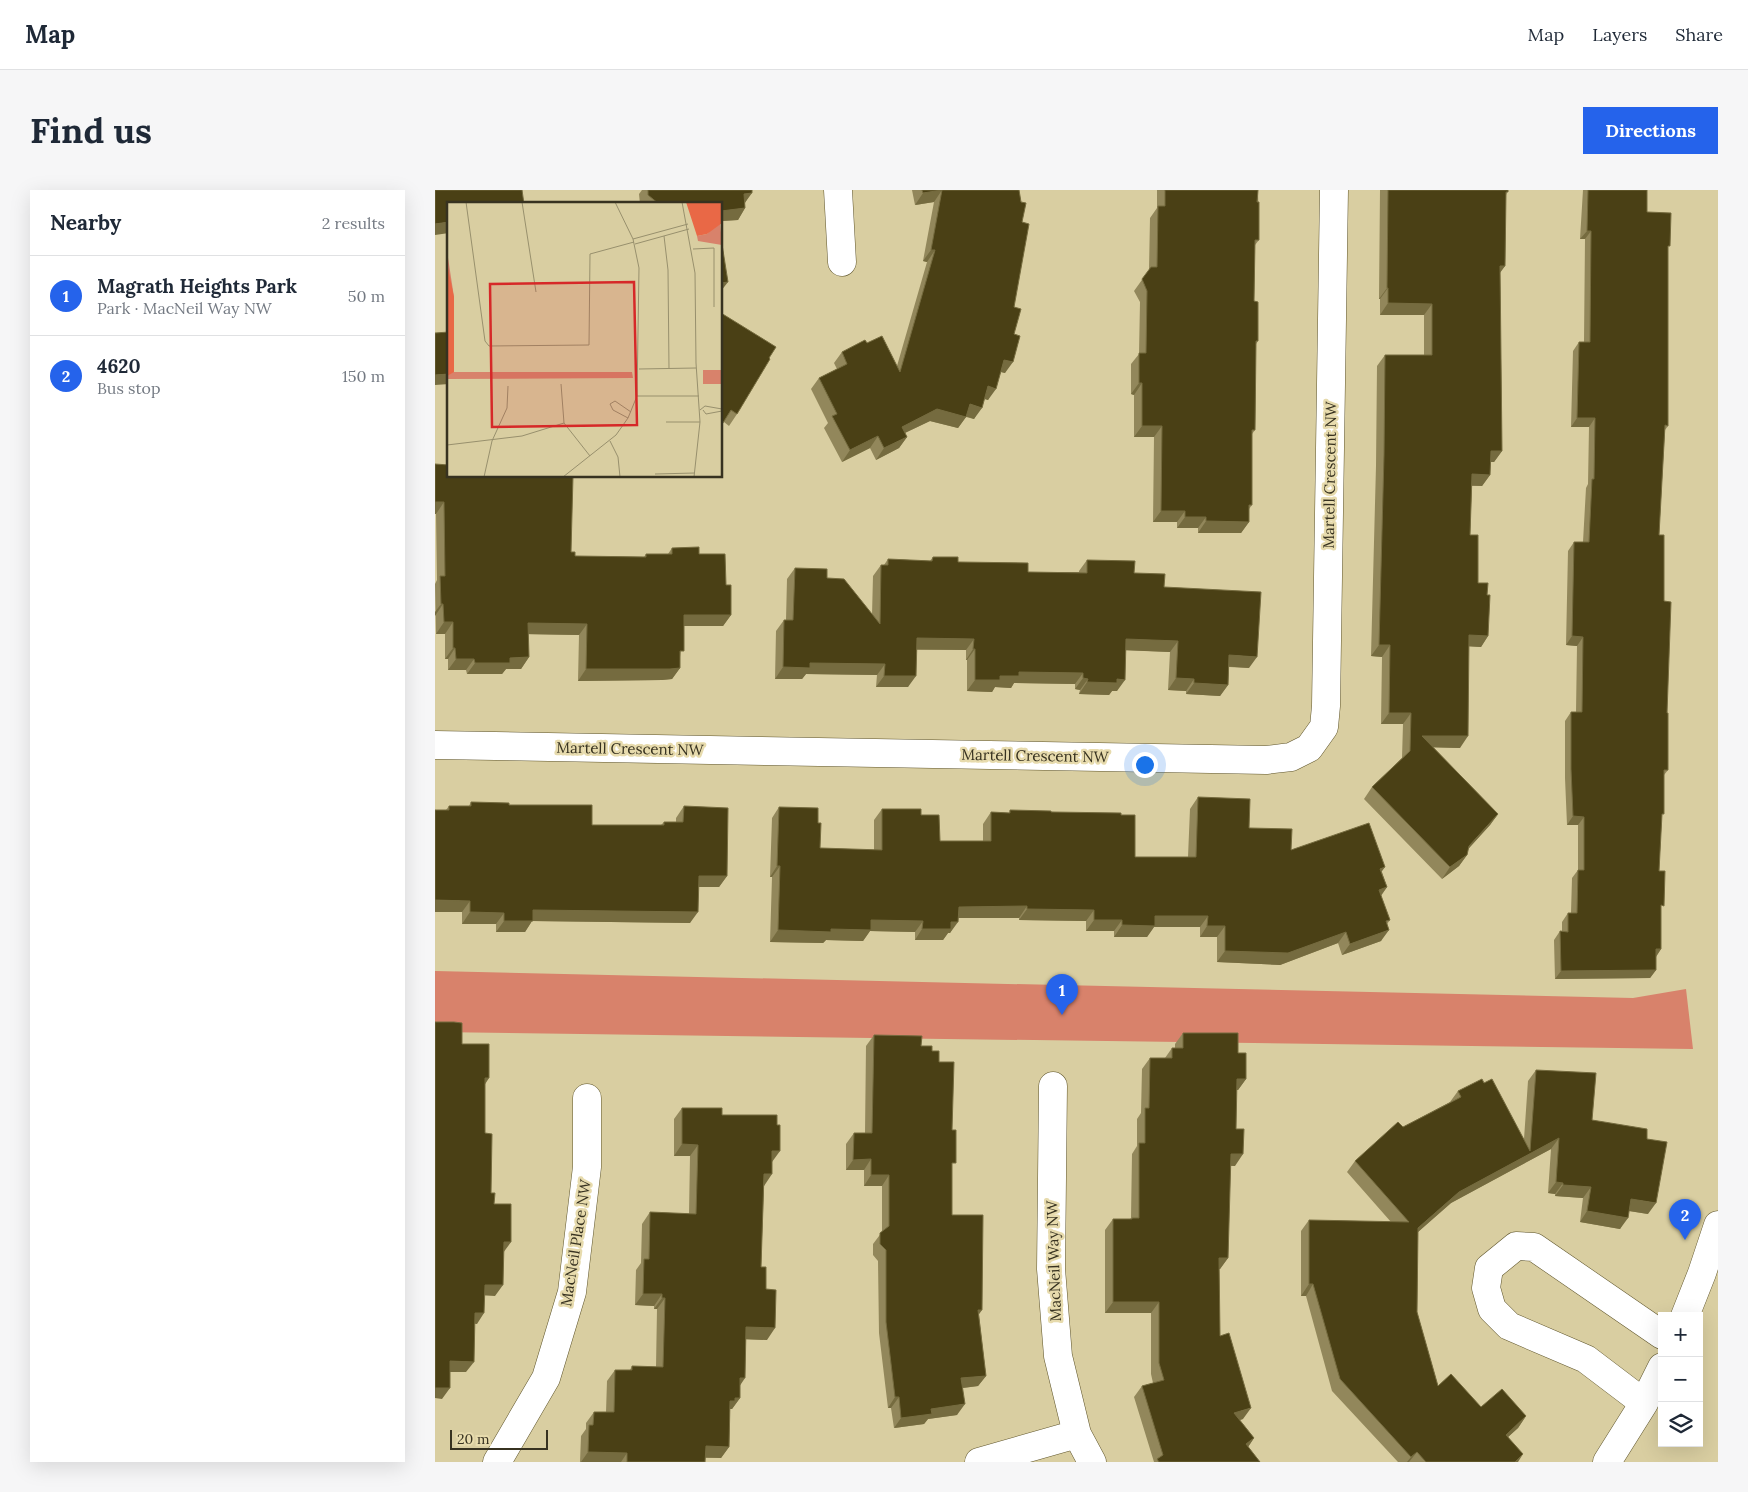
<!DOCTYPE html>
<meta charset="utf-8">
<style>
:root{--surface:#fff;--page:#f6f6f7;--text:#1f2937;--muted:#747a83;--line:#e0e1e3;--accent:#2563eb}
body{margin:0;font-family:Lora,serif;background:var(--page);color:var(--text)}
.controls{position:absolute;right:15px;bottom:15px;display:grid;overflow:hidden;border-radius:0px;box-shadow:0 5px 20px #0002}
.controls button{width:45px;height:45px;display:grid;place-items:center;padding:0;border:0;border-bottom:1px solid var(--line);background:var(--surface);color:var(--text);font:25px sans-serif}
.scale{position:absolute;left:15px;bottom:12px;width:98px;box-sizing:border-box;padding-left:5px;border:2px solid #373220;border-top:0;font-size:14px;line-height:18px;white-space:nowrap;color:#373220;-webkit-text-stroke:4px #e7dbad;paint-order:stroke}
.you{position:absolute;left:709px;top:574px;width:18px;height:18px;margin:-12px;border:4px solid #fff;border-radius:50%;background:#1a73e8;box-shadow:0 0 0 8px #1a73e833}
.badge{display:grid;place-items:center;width:32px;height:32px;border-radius:50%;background:var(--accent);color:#fff;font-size:16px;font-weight:700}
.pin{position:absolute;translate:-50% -41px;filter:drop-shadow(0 1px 2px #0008)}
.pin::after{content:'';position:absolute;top:26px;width:18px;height:15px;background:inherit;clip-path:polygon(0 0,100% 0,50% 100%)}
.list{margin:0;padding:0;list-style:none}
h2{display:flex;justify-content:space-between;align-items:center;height:65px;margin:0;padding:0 20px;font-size:21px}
h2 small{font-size:16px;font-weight:400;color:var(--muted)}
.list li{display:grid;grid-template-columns:32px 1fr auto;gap:15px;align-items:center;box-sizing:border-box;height:80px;padding:0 20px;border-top:1px solid var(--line)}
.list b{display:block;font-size:19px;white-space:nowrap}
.list p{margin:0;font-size:16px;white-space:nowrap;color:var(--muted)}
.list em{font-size:16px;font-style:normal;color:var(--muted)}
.icon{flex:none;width:28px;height:28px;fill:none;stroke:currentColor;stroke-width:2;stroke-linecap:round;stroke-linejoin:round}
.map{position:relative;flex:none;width:1283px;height:1272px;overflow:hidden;border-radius:0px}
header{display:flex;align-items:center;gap:30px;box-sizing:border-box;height:70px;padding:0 25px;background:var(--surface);border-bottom:1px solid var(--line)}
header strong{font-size:24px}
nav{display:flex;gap:28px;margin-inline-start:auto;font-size:18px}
.intro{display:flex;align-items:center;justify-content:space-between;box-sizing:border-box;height:120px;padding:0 30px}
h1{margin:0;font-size:35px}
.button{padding:12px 22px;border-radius:0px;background:var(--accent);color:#fff;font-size:18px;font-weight:700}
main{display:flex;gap:30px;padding:0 30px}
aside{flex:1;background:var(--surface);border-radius:0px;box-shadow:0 5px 20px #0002}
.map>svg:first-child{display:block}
.green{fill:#d8826b}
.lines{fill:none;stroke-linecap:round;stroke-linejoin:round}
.minor-casing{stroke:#5f552b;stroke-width:29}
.minor{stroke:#fff;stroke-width:28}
.wall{fill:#92875b}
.shaded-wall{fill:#756b3f}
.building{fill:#4a4015;stroke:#756b3f}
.labels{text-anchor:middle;stroke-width:5;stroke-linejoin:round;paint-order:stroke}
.street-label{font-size:15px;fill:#373220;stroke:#e7dbad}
.inset-road{fill:none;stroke:#98906d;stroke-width:1}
.view{fill:#d62828;fill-opacity:0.15;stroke:#d62828;stroke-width:2.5}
.inset-edge{fill:none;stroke:#373220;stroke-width:2.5}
</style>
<header>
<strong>Map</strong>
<nav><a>Map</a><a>Layers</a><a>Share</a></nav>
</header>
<div class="intro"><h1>Find us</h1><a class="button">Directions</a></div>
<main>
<aside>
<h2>Nearby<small>2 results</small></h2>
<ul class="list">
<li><span class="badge">1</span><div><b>Magrath Heights Park</b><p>Park · MacNeil Way NW</p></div><em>50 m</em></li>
<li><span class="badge">2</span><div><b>4620</b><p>Bus stop</p></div><em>150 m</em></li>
</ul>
</aside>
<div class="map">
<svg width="1283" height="1272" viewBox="0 0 1283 1272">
<rect width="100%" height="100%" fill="#d9cea1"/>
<!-- green -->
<path class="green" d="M0,781l1198,27 53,-9 7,60 -1258,-17z"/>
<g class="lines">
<defs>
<path id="minor" d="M403,0l4,72
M0,555l831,15 25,-3 18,-9 15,-21 2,-21 8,-516
M618,896l-2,183 7,87 19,78 15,28
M1250,1126l17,-43 16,-48
M1209,1213l-58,-44 -77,-33 -17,-17 -6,-21 3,-20 27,-22 18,1 128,88
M62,1272l49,-84 26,-86 15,-125v-69
M544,1272l98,-28
M1172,1272l37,-59 18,-36"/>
</defs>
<!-- minor casing -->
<use href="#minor" class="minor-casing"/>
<!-- minor -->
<use href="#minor" class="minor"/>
</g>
<!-- wall -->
<path class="wall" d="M207,0h110l-7,13v5l-7,12 -17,1v-17h-81l-1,-10z
M477,0h107l3,32 -8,85v27l-9,39 -4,-1 -13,28 -4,-1 -10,20 -8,-2 -8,11 -28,-7 -25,12 2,4 -8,11 -23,12 -6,-12 -28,14 -18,-34 4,-5 -17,-34 8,-11 18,-9 -3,-6 8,-11 25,-9 30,23 30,-104 -4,-1 11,-59 -19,3z
M722,0h101l1,50 -4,5 -1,56 4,40 -2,3 -1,86 -3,4v71l-3,4v13l-8,11h-43v-5h-21v-6h-24l1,-85h-20v-42l-3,-1v-30l8,-10 1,-52 -6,-11 15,-21 1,-52 7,-10z
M945,0h128l-2,5 -1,71 -5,6 2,179 -8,11h-4v13l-8,11h-10l-2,49 8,48 10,53 -7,11 -12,-1 -9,102 -27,-1 65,67 -8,11 -22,24 -1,6 -8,11 -17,13 -78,-80 8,-12 30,-29 1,-34h-22l1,-67 -11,-1 5,-190 1,-100 8,-11h39v-40h-44v-16h-1z
M1148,0h64v22l21,36v178l-3,4 -6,105 5,66 4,169 -4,5 -5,96 2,78 -5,8v13l-6,8 -95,1 -1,-39 6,-9h2v-9l6,-9h3l1,-35 6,-8v-45h-11l-2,-47v-57l6,-9h5l1,-66 -11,-1 2,-94 6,-9h9l3,-54 2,-4 1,-57h-18l2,-76 6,-9h5l1,-103h-5z
M286,123l48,45 -32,56 -8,12 -5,-4z
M14,275l122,87 4,4 69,1 2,-3h22l4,-6 27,6 27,31 5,30 -8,11h-39l-4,31v11l-8,11 -10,1 -84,1 1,-46 -51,-1 1,23 -8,12h-15l-4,5h-35l-1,-4h-18v-11h-3v-25h-9l-1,-50 2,-4 -1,-66z
M498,367l25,5 70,10h51v-1l8,-11 47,13 30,14 85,81 -20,-1 -1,18 -8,11 -34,-2v-3l-18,-1 2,-38 -44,-2 -9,41h-5l-3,4 -30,-1 1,-4 -5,-1v-5l-61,-1 -3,5 -16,-1 -3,5 -25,-1v-31h-1v-10h-49l-9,37h-32l1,-12 -71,-1 -4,5h-27l1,-48 8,-11h2l1,-41 8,-11 32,10 45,37 1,-39 8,-11h3l4,-6 42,2z
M763,607l51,31 42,22 91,22 5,15 -6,9 9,24 -3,4 -6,17 -39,14 -4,-12 -58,22 -63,-3v-25h-17v-10h-46l-7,10h-33v-6h-28v-10l-67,-1v-2h-61l-8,15h-2l-5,7h-28v-8l-45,-1 -7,10 -37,-1 -3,3 -53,-1 2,-65h-2l2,-59 7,-11 39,16 2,25 54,2v-30l8,-11 39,6 19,26h43v-17l8,-12 18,1 1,-3 111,5 14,42h53l2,-48z
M36,612l38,3 83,20h69l3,-3h12v-4l8,-12 43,70 -8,11h-21l-8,36 -158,-2 -7,11h-29v-8h-34v-12l-16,-102 3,-4h20z
M748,843l55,20 8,26 -8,11h-2l-1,76h-5l-2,92 -8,11h-1l1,67 23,83 -3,1 14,18 -6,9 12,15h-106l-20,-65 8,-11 11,-3 -2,-9v-61h-46v-83l8,-11h17l1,-1 1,-64 5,-8v-27l4,-6 1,-44 8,-11h15l7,-10h3v-4z
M439,845l47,11 11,5 7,11 13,68v85l27,100 7,61 -8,10 -15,2 -6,27 -29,4 -4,5 -30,4 -3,-20h-3l-9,-75 -1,-72 -5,-6v-11l9,-12v-46h-18v-16h-18v-26l8,-11h11l1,-87z
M1101,880l56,50 56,94 -19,-3 -9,18 -40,-7 3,-24 -28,-2v-2l-7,-1 3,-44 -100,54 -33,29 -1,80 21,74 43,21 45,9 -8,12 -10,9 10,25h-120l-66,-71 -26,-95h-5v-65l8,-11 82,2 -44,-50 8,-11 48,-34 47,-25 8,-11 26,-8 40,56 4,-58z
M247,918l40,7 50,47 -8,24 -3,81 5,22 1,51 -21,-1 -6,46v13l-8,11h-2l-1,38 -8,11h-16v4h-125l1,-26 5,-7v-6l8,-11h12l1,-31 8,-11h15l2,-4 24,1 1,-58h-3v-3l-19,-1 1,-35 5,-7 1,-39 8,-12 39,2 1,-58h-16v-37z"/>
<!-- shaded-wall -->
<path class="shaded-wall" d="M507,0l-8,12 -19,3 8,-12z
M317,3l-8,11v-10z
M310,18l-7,12 -17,1v-10z
M14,32v11l-14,2v-11z
M1152,41h4l-6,8h-5z
M496,60h4l-8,12 -4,-1z
M1065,76h5l-8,11z
M293,92l-7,9v-8z
M952,98h1l-8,11h-1z
M953,113l44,1 -8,11h-44z
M569,170l9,2 -8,11 -8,-2z
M14,184v10l-14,1v-10z
M704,193h3l-8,12 -3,-1z
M553,196l8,3 -8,11 -8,-3z
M535,214l12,4 -8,11 -12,-4z
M502,219l29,8 -8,11 -28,-7 -36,17 8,-11z
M1142,228h18l-6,9h-18z
M707,236h20l-8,11h-20z
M443,246l-8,12 -28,14 8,-12z
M472,247l-8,11 -23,12 8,-12z
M1056,261h11l-8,11h-11z
M1037,284l18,1 -8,11 -18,-1z
M0,312h9l-8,12h-1z
M726,321h24l-8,11h-24z
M750,327h21l-8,11h-21z
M771,331l43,1 -8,11h-43z
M6,414h2l-8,12v-4z
M249,425h47l-8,11h-47z
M9,432h9l-8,12h-9z
M93,433l59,1 -8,11 -59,-1z
M1034,445l19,1 -7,11 -20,-1z
M1137,446l11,1 -6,9 -11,-1z
M482,448l57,1 -8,11 -57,-1z
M691,449l52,2 -8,11 -51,-2z
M944,455h11l-8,12 -11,-1z
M18,458h2l-7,11h-3z
M538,459h2l-8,11h-1z
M794,465l28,2 -8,11 -28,-2z
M94,467l-8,12h-15l-4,5h-35l8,-11 35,-5z
M21,469h18l-8,11h-18z
M375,473l75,1 -8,11 -71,-1 -4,5h-27l8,-12z
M245,478l-8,11 -10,1 -84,1 8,-12z
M584,482l64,1 -8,11 -61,-1 -3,5 -16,-1 -3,5 -25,-1 8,-11z
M449,486h32l-8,11h-32z
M648,488l5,1 -8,11 -5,-1z
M741,488l18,1 -8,12 -18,-1z
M682,489l8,1 -8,11h-5l-3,4 -30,-1 8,-12z
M759,493l34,2 -8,11 -34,-2z
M954,523h22l-8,11h-22z
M987,546h46l-8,12 -45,-1z
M1063,624l-8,11 -29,32 8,-11z
M1138,626l11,1 -6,8h-11z
M1032,665l-8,11 -17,13 8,-12z
M342,676h3l-8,11h-2z
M950,677l-8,11 3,-9z
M264,686h28l-8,11h-28z
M952,697l-8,11v-8z
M0,710l35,1 -8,11h-27z
M592,716l-8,12h-68l8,-11z
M592,719l67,1 -8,11 -67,-1z
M98,720l165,2 -8,11 -158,-2 -7,11h-29l8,-11z
M35,722l34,1 -8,11h-34z
M720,726h53l-8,11h-46l-7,10h-33l8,-12z
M436,730l52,1 -8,11 -45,-1 -7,10 -37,-1 -3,3 -53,-1 8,-12 53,-1z
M659,730h28l-8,11h-28z
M516,732h7l-8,11h-2l-5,7h-28l7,-11z
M772,736h18l-8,11h-17z
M954,740l-8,11 -39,14 8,-11z
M911,742l-8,11 -58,22 -63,-3 8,-11z
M1221,759h5l-6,9z
M1221,780l-6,8 -95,1 6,-8z
M50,888h4l-7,11z
M802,889h9l-8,11h-9z
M1124,948l-8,11 -100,54 -41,36 8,-11 41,-36z
M247,954l16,1 -8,11h-16z
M337,961h8l-8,11z
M796,964h12l-8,12 -12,-1z
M436,969l-7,11h-18l7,-10z
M329,984h8l-8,12z
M436,985h18l-7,11h-18z
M1121,992l7,1 -8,11 -7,-1z
M1128,995l28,2 -8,11 -28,-2z
M1196,1009l25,4 -8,11 -25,-4z
M1152,1021l41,7 -8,11 -40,-7z
M69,1052h7l-8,11z
M784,1068h9l-8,11h-9z
M874,1094h4l-7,12h-5z
M50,1095h18l-8,11 -17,-1z
M208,1104h19l-8,12 -19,-1z
M227,1108h3l-8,11h-3z
M678,1112h46l-8,11h-46z
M543,1120h4l-7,10z
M40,1123h9l-7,11 -10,-1z
M311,1137l29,1 -8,12 -29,-1z
M15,1171l24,1 -8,10h-23z
M551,1186l-8,10 -24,3 7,-11z
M305,1188h5l-8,12z
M0,1198h15l-8,11 -7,-1z
M460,1207h4l-8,11h-3z
M300,1208h5l-8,11h-2v-8z
M530,1214l-8,11 -29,4 -4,5 -30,4 7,-10 30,-9z
M816,1218l-8,11 -17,5 8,-11z
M1091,1226l-8,12 -20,18 8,-11z
M819,1248l-8,12v-6z
M271,1256l23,1 -8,11 -23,-1z
M153,1262l39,1 -6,9h-40z
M982,1262l-8,10h-2l4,-5z
M1088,1264l-5,8h-3z"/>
<!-- building -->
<path class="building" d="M0,0h87l2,14h-75v18l-14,2z
M213,0h104v3l-8,1 1,14 -24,3v-7h-62l-11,-9z
M487,0h97l2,12 5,1 -4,19 7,2 -15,83 7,2 -7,25 6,2 -7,26 -9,-2 -8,29 -8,-3 -6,22 -12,-4 -4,13 -29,-8 -35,18 5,10 -23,11 -6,-12 -28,14 -18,-34 5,-2 -18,-36 28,-14 -5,-12 23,-12 2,3 15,-7 18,36 35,-122h-4l11,-60 -19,3z
M730,0h93l-1,12h2v38h-4l-1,61 4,1v39h-2l-1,89h-3v75h-3v17l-43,-1v-4h-21v-6h-24l1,-85h-20v-43h-3v-30h7l1,-62 -5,-12 9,-12h6l1,-61h7z
M953,0h120v2h-2l-1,74h-5l2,185h-11l-1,24 -18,-1 -2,61h8v48h10l-1,12h3l-2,41 -19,-1 -1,101h-46l76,78 -29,32 -2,9 -17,12 -78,-80 38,-36 1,-38h-22l1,-68h-11l5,-190 1,-100h47v-51l-44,-1v-15h-1z
M1153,0h59v22l24,1 -1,33h-2v180l-3,-1 -6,110h5v66l7,1 -4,111h1v57h-4v44h-2l-3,57h6l-1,35 -3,-1v44h-5v21l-95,1 -1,-40 8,1v-19h9l1,-43h6v-53l-11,-1 -2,-47v-57h11l1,-75 -11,-1 2,-94h15l3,-63h2l1,-61h-18l2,-76h11l1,-111h-4z
M286,48l7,44 -7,1z
M286,123l55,34 -7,11 1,1 -33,55 -6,-4 -10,16z
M14,142v42l-14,1v-42z
M0,274l14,1v11h124l-2,76h4v4l71,1v-3h26v-6l27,-1v7h26l1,31h5v30h-47v36h-4v17l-10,1h-84l1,-45 -59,-1 1,34 -19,1v5h-35l-1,-4h-18l-1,-11h-2v-26h-9l-1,-18h-2l-1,-28h5l-1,-74h-9z
M498,367h25v5l70,1v9l59,1v-13l48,1 -1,12 31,1 -1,13 97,5 -4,65 -28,-2 -1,30 -34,-2v-4l-18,-1 2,-37 -52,-2 -1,41 -8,-1v4l-30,-1 1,-3 -5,-1v-5l-64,-1v4h-19v4h-25v-31h-2l1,-10 -57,-1 -1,38h-32l1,-12 -75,-1v5l-27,-1 1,-47h9l2,-52 32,1v9l17,1 36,45 1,-59h7v-6l44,2z
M763,607l52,2 -1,29 43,1 -1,21 78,-27 16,44 -5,2 7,18 -8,3 11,30 -4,1 3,9 -39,14 -4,-12 -58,21 -63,-2v-25h-18l1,-10h-53v10l-33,-1v-5h-28v-10l-67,-1v-3l-68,1 -1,15h-7v7h-29l1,-8 -52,-1v10l-40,-1v3l-53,-2 2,-64h-3l2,-59 39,1v15h3l-1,25 62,2v-41h39v6h18l1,26h51v-29l19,1v-3l41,1v1l70,1v2h14v42h61z
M36,612l38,1v2h83v20h72v-3h19l1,-16 44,2 -1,68h-28l-1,36 -165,-2v11h-29v-8l-34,-1v-11l-35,-1v-90h14v-4h22z
M0,832h19l8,1v21h27v34h-4v55l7,1 -1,59h4l-1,11h17v38h-7l-1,43h-18l-1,28h-9l-1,49 -24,-1v27h-15z
M748,843h55v20h8v26h-9l-1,50h8l-1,25h-12l-3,104h-9l1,78 9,-3 22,75 -17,5 20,25 -8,6 14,18h-101l-2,-3 6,-4 -21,-69 22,-6 -5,-17v-61h-46v-83h19v-1h7v-75h6v-35h4l1,-50h22v-10h11z
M439,845l48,1 -1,10h11v5h7v11h15l-2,68h4v33h-4v52h31l-1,95h-4l8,66 -25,2 4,26 -34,5 1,5 -31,4 -2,-21h-4l-9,-75v-72l-6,-6v-11l9,-7v-51h-18v-16l-18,1 1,-27h18z
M1101,880l60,3 -4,47 55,9v10l20,3 -11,61 -25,-4 -3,19 -41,-7 4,-24 -28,-2v-2l-7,-1 3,-44 -100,54 -41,36 -1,84 21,74 13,-12 30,33 21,-18 24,27 -20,19 17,19 -8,8h-89l-9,-10 -6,5 -71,-78 -27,-95h-4v-64l100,2 -54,-61 43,-39 5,5 58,-30 -3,-6 24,-12 2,4 8,-4 38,72z
M247,918h40v7h55v10h3v26h-8v23h-8l-3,93h5v22l10,1 -1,38 -29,-1 -1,51h-5v20h-5v3h-5l-1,46 -23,-1 -1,16h-78v-9l-39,-1 1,-27h4l1,-13h20l1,-42h17v-4l31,1 2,-69h-3v-4h-19l1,-35h5l1,-47 46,2 2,-69 -16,-1z"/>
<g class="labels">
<!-- street labels -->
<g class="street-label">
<text transform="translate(895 285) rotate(-89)" y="5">Martell Crescent NW</text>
<text transform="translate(195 559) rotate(1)" y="5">Martell Crescent NW</text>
<text transform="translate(600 566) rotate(1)" y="5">Martell Crescent NW</text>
<text transform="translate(141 1053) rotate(-81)" y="5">MacNeil Place NW</text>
<text transform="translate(619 1071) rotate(-92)" y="5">MacNeil Way NW</text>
</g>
</g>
<!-- overview -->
<g transform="translate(12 12)">
<rect width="275" height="275" fill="#d9cea1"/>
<path d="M273,19l2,24 -24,-4 -1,-5 10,-2zM0,49l7,46v75h178l1,6 -186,1zM256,168h19v14h-19z" fill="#d8826b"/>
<path d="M239,0h36v21l-15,11 -10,2zM0,61l7,34v75l-7,4z" fill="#e96846"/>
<path class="inset-road" d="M19,0l19,139 4,5 100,-1 1,-91 44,-12M75,0l14,90M235,0l13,71 1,90 4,59 -6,55M217,34l4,34 1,99M186,37l55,-15M188,42l54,-15M246,47l21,-1v59M192,167l57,-1M114,182l3,39 26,33M190,194h62M253,208l5,-4 17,3M256,208l3,4 16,-3M181,216l-15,-8 -3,-6 5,-3 16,11M219,220h34M163,239l8,16 2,20M0,243l75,-9 42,-13M208,272l40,-1M37,275l8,-36 15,-33 1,-22M116,275l53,-42 12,-17 9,-22 2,-128 -6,-29 -18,-37"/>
<path class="view" d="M187,80l3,143 -145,2 -2,-143z"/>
<rect width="275" height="275" class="inset-edge"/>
</g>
</svg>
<div class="controls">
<button>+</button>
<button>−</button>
<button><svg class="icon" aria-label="layers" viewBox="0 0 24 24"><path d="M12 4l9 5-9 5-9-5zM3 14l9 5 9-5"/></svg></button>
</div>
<div class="scale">20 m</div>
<div class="you"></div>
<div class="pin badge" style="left:627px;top:825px">1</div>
<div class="pin badge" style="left:1250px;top:1050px">2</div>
</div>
</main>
